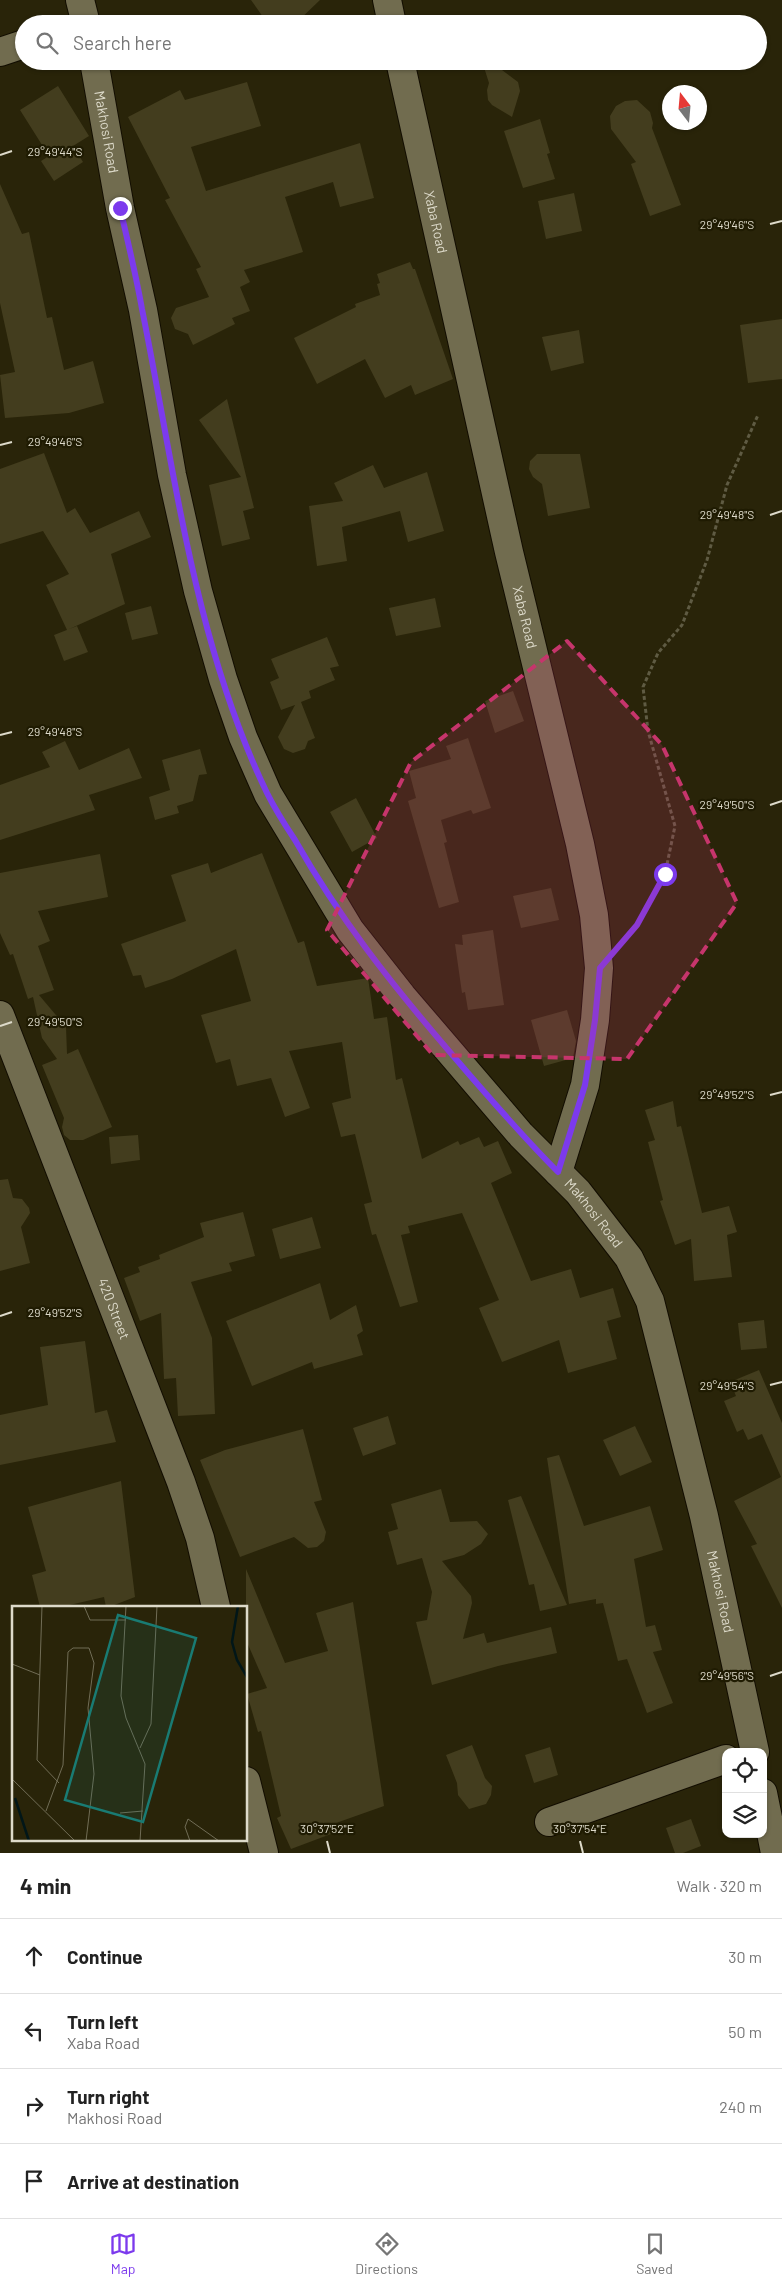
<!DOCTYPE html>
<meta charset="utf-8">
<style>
:root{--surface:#fff;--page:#f2f2f2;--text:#222;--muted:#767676;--line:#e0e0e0;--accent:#7c3aed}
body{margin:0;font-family:Barlow,sans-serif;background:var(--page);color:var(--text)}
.controls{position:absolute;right:15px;bottom:15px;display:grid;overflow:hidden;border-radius:10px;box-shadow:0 1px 4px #0004}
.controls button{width:45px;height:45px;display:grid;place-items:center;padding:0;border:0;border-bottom:1px solid var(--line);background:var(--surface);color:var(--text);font:25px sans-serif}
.compass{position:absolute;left:662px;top:85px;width:45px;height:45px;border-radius:50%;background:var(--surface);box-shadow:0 1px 4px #0004;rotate:344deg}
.stop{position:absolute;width:15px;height:15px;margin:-11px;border:4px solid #7c3aed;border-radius:50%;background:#fff}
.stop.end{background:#7c3aed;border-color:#fff;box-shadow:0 1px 5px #0008}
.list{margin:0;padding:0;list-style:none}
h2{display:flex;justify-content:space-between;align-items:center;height:65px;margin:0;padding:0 20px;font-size:21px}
h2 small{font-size:16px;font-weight:400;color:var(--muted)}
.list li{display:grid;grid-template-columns:32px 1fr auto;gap:15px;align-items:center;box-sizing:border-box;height:75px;padding:0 20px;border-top:1px solid var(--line)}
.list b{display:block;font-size:19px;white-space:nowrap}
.list p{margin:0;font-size:16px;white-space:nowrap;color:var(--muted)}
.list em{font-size:16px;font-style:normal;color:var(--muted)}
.icon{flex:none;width:28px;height:28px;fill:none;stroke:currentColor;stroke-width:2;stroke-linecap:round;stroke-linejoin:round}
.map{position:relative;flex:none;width:782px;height:1853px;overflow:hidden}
.search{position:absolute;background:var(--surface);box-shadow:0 1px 4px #0004;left:15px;right:15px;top:15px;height:55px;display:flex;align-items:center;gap:12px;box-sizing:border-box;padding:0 18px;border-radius:28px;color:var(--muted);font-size:19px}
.sheet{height:365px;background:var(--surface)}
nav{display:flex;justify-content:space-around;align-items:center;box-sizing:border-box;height:70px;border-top:1px solid var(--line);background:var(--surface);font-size:14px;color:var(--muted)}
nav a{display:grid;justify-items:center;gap:2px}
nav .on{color:var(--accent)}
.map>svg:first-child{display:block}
.building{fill:#433d1e}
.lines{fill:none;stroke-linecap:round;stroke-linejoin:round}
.minor-casing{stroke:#120d00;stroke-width:30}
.path{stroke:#5f5b43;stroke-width:3;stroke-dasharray:4 2.5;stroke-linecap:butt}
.minor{stroke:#716c4f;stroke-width:28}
.route{stroke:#7c3aed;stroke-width:6}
.marked{fill:#c6356c;fill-opacity:0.2;stroke:#c6356c;stroke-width:4;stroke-dasharray:10 6;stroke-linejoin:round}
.ticks{fill:none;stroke:#dddaca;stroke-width:2}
.labels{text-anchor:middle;stroke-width:4.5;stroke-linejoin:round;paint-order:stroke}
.street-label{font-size:14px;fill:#dddaca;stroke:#1f1b02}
.inset-river{fill:none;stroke:#011618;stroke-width:2.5}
.inset-road{fill:none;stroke:#716d56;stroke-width:1}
.view{fill:#197b73;fill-opacity:0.15;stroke:#197b73;stroke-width:2.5}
.inset-edge{fill:none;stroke:#dddaca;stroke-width:2.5}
.ticks-label{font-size:12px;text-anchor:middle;fill:#dddaca;stroke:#1f1b02;stroke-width:4.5;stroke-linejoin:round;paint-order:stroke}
</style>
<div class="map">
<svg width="782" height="1853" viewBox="0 0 782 1853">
<rect width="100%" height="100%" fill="#292409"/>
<!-- building -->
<path class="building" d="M251,0h69l-25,24h-27z
M482,61h8l28,21 2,9 -8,26 -20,-12 -4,-5 -1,-10 2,-7z
M247,82l14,44 -70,21 15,44 154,-48 14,55 -34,9 -7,-25 -48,15 18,55 -59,18 6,12 -10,5 10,24 -18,7 3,6 -42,21 -5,-11 -13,-5 -4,-11 5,-10 33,-11 -13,-28 5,-2 -36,-67 5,-2 -42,-81 52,-27 5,10z
M58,86l31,50 -16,10 10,16 -29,19 -13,-20 8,-5 -29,-46z
M637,100l13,12 3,11 -1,5 29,77 -31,11 -19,-52 5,-2 -25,-33 -1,-13 6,-10 9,-5z
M540,119l10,34 -3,1 8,25 -32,9 -19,-57z
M0,184l22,50 7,-2 18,86 5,-1 12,53 29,-9 11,42 -35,10 -64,5 -5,-43 15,-3 -15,-69z
M574,193l8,38 -36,8 -8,-38z
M410,262l3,7h2l38,110 -38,16 -4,-10 -26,13 -20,-39 -48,25 -23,-46 62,-31 -1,-3 25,-9 -3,-11 3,-1 -3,-9z
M782,319v60l-34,4 -8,-58z
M579,330l5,33 -33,8 -9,-34z
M227,399l27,109 -11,3 7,28 -28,7 -13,-61 32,-8 -42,-57z
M44,453l23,60 8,-5 15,25 49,-22 12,26 -40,17 14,50 -58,26 -21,-45 23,-11 -26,-43 -43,13v-75z
M537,454h43l10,54 -42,8 -6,-32 -9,-7 -4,-8 1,-8z
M373,465l11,23 43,-16 17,59 -36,11 -8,-31 -58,16 5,34 -30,5 -8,-60 34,-5 -9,-18z
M435,598l6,29 -45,9 -7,-28z
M151,606l7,28 -26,6 -7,-27z
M77,626l11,26 -24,9 -10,-26z
M327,637l12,29 -9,2 5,12 -26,11 2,7 -10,4 14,36 -7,3 -3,8 -12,4 -9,-4 -6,-12 17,-32 -14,5 -11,-28 9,-4 -8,-19z
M513,691l11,30 -29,12 -10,-32z
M468,738l23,70 -18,6 -2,-4 -30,10 6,22 -3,1 15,59 -20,6 -31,-107 8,-3 -7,-27 42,-12 -5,-13z
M65,741l14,29 50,-22 13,30 -53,17 6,15 -95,30v-55l50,-18 -8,-15z
M200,749l7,25 -8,1 -6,26 -16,5 2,7 -24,7 -6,-23 21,-7 -8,-30z
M356,798l21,40 -25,14 -22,-40z
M262,853l36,90 6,-2 13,45 51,-8 6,41 13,-2 9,63 6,-2 20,81 36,-18 2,4 19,-8 5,10 14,-6 14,32 -21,10 40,98 40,-12 9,29 33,-10 8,29 -14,4 10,38 -49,14 -9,-33 -57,22 -23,-54 20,-8 -37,-87 -54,13 2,7 -9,2 17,67 -18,5 -24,-73 -4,1 -8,-31 8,-2 -17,-68 -14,3 -9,-34 19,-5 -9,-56 -53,9 21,57 -25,9 -14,-39 -34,8 -7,-27 -14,4 -15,-48 50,-14 -15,-52 -64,30 -27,9 -4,-13 -8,1 -12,-32 65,-23 -15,-46 37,-12 3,10z
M100,854l8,43 -70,14 12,30 -12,5 16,44 -15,5 27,32 1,27 11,-5 34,78 -29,13h-13l-6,-5 -2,-8 2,-9 -22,-53 15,-6 -15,-21 -9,-41 -5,2 -15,-45 -3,1 -10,-22v-60z
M551,888l8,32 -38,8 -8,-32z
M493,930l11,75 -36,5 -3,-18 -3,1 -7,-49 8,1 -1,-10z
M567,1010l9,31 -3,17 -29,8 -13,-46z
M673,1101l4,26 4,-1 21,87 27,-7 8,26 -10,3 5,42 -38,4 -3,-42 -16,6 -15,-44 3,-1 -15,-58 7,-2 -10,-30z
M138,1135l2,25 -29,4 -2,-27z
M8,1179l5,19 9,1 7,9 1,5 -9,14 9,36 -30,8v-91z
M243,1212l12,44 -26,7 3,8 -41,11 21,56 3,76 -37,2 -2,-38 -12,1 -3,-66 -21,8 -16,-43 16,-6 -2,-5 22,-8 -1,-4 45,-18 -4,-14z
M312,1217l9,31 -41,11 -8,-30z
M320,1283l10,37 26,-15 7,26 -6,4 6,20 -49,14 -2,-7 -60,24 -26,-65z
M764,1320l3,28 -26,2 -3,-27z
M85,1341l10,72 12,-3 9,32 -116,23v-50l48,-10 -8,-58z
M759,1370l23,53v185l-31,-62 6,-2 -23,-43 47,-24 -19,-43 -14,6 -5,-11 -6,3 -13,-31 12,-5 -6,-14z
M388,1416l8,28 -33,12 -10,-28z
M635,1426l17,36 -32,14 -17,-36z
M303,1429l19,71 -8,2 12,30 -2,9 -7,6 -9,1 -14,-11 -54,20 -40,-97 25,-10z
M559,1455l25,71 66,-20 13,44 -29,9 12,68 9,-2 7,25 -9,2 20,51 -26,10 -20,-54 -9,2 -15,-58 -7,1v-5l-27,5 -22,-146z
M121,1481l14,116 -26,10h-3l-2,-10 -43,10h-21l-8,-32 14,-4 -18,-64z
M441,1489l9,33 27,-1 11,13 -7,10 -17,11 -22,6 29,35 1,7 -9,36 21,-6 3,10 64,-16 6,26 -59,13 -66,19 -16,-63 11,-2 5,-28 -10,-34 -25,7 -9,-33 10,-3 -7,-25z
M521,1496l12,29 34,80 -27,6 -6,-27 -5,1 -21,-85z
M246,1569l39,94 43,-12 -12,-38 37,-11 31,204 -48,17 3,8 -48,18 -14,-31 4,-2 -20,-85 -3,1 -11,-38 20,-6 -21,-48z
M472,1745l13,33 7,8 -1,9 -5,9 -17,5 -11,-14 -1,-12 -11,-28z
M550,1747l8,28 -24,8 -9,-28z
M691,1819l10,27 -18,7h-8l-9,-25z"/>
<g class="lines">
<defs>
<g id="minor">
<path d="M80,0l6,24"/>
<path d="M387,0l5,24"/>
<path d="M0,52l24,-8"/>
<path id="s1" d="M94,61l26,147 23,102 29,165 26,116 25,88 20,58 25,57 82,136 52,66 119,139 57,57 51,66 21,43 54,215 51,236"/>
<path id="s2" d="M400,61l109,491 71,292 14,71 5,53 -4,52 -10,65 -27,87"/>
<path id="s3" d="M0,1015l181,467 19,56 16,69"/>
<path d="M246,1781l18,72"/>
<path d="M763,1793l12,60"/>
<path d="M549,1822l177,-63"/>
</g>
</defs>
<!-- minor casing -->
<use href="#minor" class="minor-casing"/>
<!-- path -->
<path class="path" d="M626,937l11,-12 28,-51 10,-48 -27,-95 -5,-44 15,-34 24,-28 25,-65 20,-75 31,-70"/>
<!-- minor -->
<use href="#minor" class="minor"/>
</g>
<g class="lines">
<!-- route -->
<path class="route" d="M120,208c8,34 16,67 22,101 33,163 52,333 125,484 8,16 18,32 28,47 45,79 95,142 154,211 35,41 71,83 109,121l27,-87 10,-65 5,-52 37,-43 28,-51"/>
</g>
<!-- marked area -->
<path class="marked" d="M567,641l95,104 75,158 -110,156 -194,-4 -106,-125 84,-168z"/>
<!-- ticks -->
<path class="ticks" d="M0,155l12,-4M770,224l12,-3M0,445l12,-3M770,515l12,-4M0,735l12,-3M770,805l12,-4M0,1026l12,-4M770,1095l12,-3M0,1316l12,-4M770,1385l12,-3M770,1676l12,-4M327,1841l3,12M580,1841l3,12"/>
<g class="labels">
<!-- street labels -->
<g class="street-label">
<text dy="5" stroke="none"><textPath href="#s1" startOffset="72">Makhosi Road</textPath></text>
<text dy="5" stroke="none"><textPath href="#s2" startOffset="165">Xaba Road</textPath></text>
<text dy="5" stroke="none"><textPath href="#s2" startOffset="570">Xaba Road</textPath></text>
<text dy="5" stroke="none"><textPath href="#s1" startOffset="1288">Makhosi Road</textPath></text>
<text dy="5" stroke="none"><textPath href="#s3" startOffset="315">420 Street</textPath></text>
<text dy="5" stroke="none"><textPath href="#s1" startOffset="1692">Makhosi Road</textPath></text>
</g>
</g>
<!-- overview -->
<g transform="translate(12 1606)">
<rect width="235" height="235" fill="#292409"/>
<path class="inset-river" d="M226,0l-6,36 5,18 10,17M3,192l14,43"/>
<path class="inset-road" d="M30,0l-5,154 22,23M72,0l6,14h36M114,0l-5,90 5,22 19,46 -5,77M0,58l28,11M128,142l11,-24 6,-118M0,173l63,62M34,205l17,-46 5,-113 5,-4h16l5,15 -6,45 6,66 -8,67M108,207l23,-2M178,235l-5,-14 3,-8 31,22"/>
<path class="view" d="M106,9l78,23 -53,184 -78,-22z"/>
<rect width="235" height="235" class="inset-edge"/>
</g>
<g class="ticks-label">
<text x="55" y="156">29°49'44"S</text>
<text x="727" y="229">29°49'46"S</text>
<text x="55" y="446">29°49'46"S</text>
<text x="727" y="519">29°49'48"S</text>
<text x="55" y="736">29°49'48"S</text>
<text x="727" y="809">29°49'50"S</text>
<text x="55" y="1026">29°49'50"S</text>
<text x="727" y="1099">29°49'52"S</text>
<text x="55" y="1317">29°49'52"S</text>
<text x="727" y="1390">29°49'54"S</text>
<text x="727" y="1680">29°49'56"S</text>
<text x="327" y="1833">30°37'52"E</text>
<text x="580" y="1833">30°37'54"E</text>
</g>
</svg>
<div class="controls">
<button><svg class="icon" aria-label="locate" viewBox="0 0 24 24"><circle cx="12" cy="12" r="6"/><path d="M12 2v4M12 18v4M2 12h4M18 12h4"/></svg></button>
<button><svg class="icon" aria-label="layers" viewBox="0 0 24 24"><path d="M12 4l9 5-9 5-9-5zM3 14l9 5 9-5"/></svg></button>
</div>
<svg class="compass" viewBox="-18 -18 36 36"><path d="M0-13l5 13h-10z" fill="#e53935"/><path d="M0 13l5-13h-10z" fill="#767676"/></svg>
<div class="stop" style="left:665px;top:874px"></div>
<div class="stop end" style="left:120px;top:208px"></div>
<div class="search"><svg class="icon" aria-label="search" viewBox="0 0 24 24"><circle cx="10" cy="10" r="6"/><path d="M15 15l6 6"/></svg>Search here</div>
</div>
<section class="sheet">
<h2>4 min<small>Walk · 320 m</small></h2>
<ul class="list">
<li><svg class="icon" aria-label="ahead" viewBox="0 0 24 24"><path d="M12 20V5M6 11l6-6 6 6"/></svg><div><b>Continue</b></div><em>30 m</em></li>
<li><svg class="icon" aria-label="left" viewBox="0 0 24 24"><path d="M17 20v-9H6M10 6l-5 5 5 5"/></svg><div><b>Turn left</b><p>Xaba Road</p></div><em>50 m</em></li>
<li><svg class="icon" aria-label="right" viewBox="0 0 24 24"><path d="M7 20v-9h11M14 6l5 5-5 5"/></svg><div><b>Turn right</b><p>Makhosi Road</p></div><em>240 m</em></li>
<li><svg class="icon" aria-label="arrive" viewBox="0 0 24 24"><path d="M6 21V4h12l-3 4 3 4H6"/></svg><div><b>Arrive at destination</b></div></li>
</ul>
</section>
<nav>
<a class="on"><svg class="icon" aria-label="map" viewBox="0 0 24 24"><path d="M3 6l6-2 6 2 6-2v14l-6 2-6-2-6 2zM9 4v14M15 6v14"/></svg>Map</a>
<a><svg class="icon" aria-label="directions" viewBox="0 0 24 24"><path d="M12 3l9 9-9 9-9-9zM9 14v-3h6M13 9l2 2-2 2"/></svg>Directions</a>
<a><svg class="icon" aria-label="saved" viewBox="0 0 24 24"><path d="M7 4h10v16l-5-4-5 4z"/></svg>Saved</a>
</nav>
